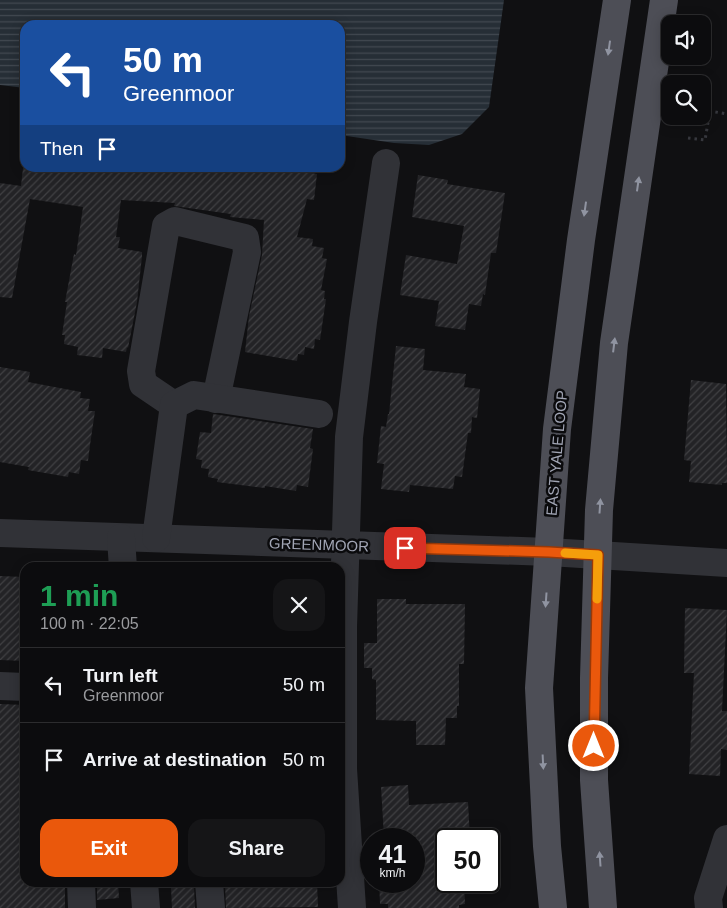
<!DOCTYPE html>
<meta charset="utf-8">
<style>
body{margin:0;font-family:Helvetica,sans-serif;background:#151517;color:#f1f3f6;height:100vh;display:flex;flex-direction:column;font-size:19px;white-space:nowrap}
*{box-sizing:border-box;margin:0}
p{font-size:16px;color:#9a9b9e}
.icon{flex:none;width:28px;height:28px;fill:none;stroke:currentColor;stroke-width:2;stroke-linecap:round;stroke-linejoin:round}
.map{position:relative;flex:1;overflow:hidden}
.panel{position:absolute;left:20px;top:562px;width:325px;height:325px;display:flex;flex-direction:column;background:#0c0c0e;border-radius:15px;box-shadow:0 2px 12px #0003,0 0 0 1px #2c2c2e}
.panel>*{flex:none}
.top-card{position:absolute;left:20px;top:20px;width:325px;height:152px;border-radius:15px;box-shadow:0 2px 12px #0003,0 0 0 1px #2c2c2e;background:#1a4fa0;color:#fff;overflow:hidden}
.buttons{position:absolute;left:661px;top:15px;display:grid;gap:10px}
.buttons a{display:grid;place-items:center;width:50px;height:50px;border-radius:10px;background:#0c0c0e;box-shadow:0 2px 12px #0003,0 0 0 1px #2c2c2e;font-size:25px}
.speed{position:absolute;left:360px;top:828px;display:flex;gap:10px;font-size:25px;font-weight:700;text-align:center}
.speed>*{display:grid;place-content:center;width:65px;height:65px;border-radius:50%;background:#0c0c0e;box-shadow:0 2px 12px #0003,0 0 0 1px #2c2c2e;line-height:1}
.speed small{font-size:12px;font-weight:400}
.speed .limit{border:2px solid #111;border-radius:8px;background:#fff;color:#111}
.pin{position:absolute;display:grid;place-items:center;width:42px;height:42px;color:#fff;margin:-21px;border-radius:10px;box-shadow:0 2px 8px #0006}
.me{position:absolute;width:55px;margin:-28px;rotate:0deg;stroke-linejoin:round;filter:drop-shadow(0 0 4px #0008)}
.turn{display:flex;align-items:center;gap:18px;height:105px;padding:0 20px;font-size:22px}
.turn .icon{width:65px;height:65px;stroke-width:2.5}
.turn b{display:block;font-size:35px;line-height:42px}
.then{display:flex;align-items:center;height:48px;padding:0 20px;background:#0003;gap:10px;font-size:19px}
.round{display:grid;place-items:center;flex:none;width:52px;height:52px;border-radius:15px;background:#151517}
.overview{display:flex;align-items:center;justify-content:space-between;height:85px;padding:0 20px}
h1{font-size:30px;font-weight:800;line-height:38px;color:#1e9e55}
.cta{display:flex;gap:10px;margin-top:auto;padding:10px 20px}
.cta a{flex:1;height:58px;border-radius:15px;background:#ea580c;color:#fff;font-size:20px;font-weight:800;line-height:58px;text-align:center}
.cta a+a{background:#151517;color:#f1f3f6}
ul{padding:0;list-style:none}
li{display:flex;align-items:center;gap:15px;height:75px;padding:0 20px;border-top:1px solid #2c2c2e}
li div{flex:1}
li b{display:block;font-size:19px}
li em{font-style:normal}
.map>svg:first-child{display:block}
</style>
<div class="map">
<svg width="727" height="908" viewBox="0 0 727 908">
<defs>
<pattern id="water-rules" width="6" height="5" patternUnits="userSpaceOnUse" patternTransform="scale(1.25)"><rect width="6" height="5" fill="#262e36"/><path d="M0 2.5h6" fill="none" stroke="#424951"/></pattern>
<pattern id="building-hatch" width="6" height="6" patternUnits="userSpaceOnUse" patternTransform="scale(1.25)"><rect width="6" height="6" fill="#232326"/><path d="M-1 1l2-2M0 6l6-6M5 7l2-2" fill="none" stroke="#404043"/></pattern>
</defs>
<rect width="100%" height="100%" fill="#101012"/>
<path fill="url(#water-rules)" d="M 0,0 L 504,0 L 489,107 L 462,134 L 429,145 L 394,143 L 340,135 L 340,25 L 25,25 L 25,88 L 0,85 Z"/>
<g fill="url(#building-hatch)">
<path d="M 23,168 L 311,168 L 311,173 L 317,174 L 314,200 L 307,199 L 297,237 L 313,239 L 312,246 L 324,248 L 322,258 L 327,259 L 321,290 L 325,291 L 324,299 L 326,299 L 320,340 L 315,339 L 314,349 L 305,347 L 304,355 L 298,354 L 297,361 L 245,352 L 249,316 L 262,255 L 264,220 L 230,217 L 231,214 L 174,206 L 175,203 L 121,200 L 116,237 L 120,237 L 118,248 L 142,252 L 142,256 L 137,302 L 128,348 L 127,347 L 126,352 L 103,348 L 102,358 L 77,355 L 78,347 L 64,344 L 65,335 L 62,335 L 67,302 L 65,302 L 74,254 L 76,255 L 83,207 L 30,199 L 12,298 L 0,297 L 0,183 L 21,186 Z"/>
<path d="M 418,175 L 448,180 L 447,184 L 505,193 L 496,253 L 491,253 L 485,295 L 483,294 L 481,306 L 469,304 L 465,330 L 435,326 L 439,301 L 400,295 L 406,255 L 457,264 L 464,226 L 412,217 Z"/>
<path d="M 396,346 L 425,349 L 423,370 L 466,374 L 464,387 L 480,389 L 477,418 L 472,417 L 471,433 L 468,433 L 462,477 L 455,476 L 453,489 L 410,485 L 409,492 L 381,489 L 384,464 L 377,463 L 381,426 L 386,427 L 388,414 L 389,414 Z"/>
<path d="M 0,367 L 30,372 L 28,382 L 81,392 L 80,398 L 90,399 L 88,411 L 95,411 L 90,445 L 88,461 L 81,460 L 79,474 L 69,472 L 68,477 L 28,470 L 29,467 L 0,462 Z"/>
<path d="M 691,380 L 726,384 L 727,483 L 722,483 L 722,485 L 689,482 L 691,461 L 684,460 Z"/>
<path d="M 213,414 L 313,429 L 310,448 L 313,449 L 308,487 L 297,485 L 296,491 L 265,486 L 265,488 L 217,482 L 218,479 L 208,477 L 209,469 L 201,468 L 202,460 L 196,459 L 200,432 L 211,433 Z"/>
<path d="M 0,576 L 25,577 L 25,661 L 0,660 Z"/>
<path d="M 377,599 L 406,599 L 406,604 L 465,604 L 464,664 L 459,664 L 459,706 L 457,706 L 457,718 L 446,718 L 445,745 L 416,745 L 416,721 L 376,720 L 376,680 L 372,679 L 372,668 L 364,668 L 364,643 L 377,643 Z"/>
<path d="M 685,608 L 727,610 L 722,711 L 727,711 L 727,750 L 721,749 L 720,776 L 689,774 L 694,673 L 684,673 Z"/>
<path d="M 0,704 L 25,705 L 25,841 L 20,841 L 23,882 L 65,882 L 65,908 L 0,908 Z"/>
<path d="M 408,785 L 409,805 L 468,802 L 470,839 L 446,839 L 446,881 L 464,881 L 465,904 L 459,905 L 459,908 L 388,908 L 388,904 L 380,904 L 379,881 L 414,881 L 414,839 L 408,839 L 408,836 L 384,837 L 381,787 Z"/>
<path d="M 97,882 L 118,882 L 119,898 L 97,900 Z"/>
<path d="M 238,882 L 317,882 L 318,907 L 226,908 L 225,884 Z"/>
<path d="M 194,886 L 195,908 L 172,908 L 171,888 Z"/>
</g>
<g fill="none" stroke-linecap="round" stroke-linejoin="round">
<path stroke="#37383e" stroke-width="3" stroke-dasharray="2.5 4" stroke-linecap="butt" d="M 688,138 L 705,140 L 710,111 L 727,114"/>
<g stroke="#313237" stroke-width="28">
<path d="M 174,405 L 143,384 L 141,371 L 166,226 L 175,221 L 245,238 L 247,252 L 216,399"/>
<path d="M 0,533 L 549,552 L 727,563"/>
<path d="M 121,538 L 123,568"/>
<path d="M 156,538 L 174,405 L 194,395 L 319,414"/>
<path d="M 0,686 L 25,687"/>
<path d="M 81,882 L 82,908"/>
<path d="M 144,882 L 146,908"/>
<path d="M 209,882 L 211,908"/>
<path d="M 352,908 L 343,769 L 343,627 L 349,437 L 363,322 L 386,163"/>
<path d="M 709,908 L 708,898 L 727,839"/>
</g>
<g stroke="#4d4e56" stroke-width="28">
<path d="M 553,908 L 547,846 L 539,688 L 557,429 L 581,240 L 617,0"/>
<path d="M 603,908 L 594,780 L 594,678 L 599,510 L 614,343 L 664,0"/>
</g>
</g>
<defs><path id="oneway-solid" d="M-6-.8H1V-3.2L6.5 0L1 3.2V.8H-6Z" transform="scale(1.25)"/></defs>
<g fill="#9094a1">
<use href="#oneway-solid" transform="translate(609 48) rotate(98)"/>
<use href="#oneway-solid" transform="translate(638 184) rotate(-82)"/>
<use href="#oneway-solid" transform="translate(585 209) rotate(98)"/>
<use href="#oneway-solid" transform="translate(614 345) rotate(-83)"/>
<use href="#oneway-solid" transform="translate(600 506) rotate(-86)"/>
<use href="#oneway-solid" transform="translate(546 600) rotate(94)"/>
<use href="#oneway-solid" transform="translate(543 762) rotate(87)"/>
<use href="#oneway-solid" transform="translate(600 859) rotate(-94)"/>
</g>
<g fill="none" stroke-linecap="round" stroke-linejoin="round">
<defs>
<path id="route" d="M 405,548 L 549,552 L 598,555 L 594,746"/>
</defs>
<use href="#route" stroke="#983908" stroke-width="12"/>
<use href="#route" stroke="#ea580c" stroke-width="9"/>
<path stroke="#f59e0b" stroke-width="9" d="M 565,553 L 598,555 L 597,599"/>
</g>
<g text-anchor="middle" stroke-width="5" stroke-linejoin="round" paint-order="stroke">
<g font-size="15" fill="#a1a5b4" stroke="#0b0b0d">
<text transform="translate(557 453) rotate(-85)" y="5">EAST YALE LOOP</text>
<text transform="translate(319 545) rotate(2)" y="5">GREENMOOR</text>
</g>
</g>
</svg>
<div class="buttons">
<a><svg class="icon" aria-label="sound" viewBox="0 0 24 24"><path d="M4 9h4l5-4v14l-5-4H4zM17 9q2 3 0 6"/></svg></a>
<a><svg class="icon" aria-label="search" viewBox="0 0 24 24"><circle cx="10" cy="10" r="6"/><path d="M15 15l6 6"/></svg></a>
</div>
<div class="speed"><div>41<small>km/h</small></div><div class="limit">50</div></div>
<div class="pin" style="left:405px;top:548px;background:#d93025"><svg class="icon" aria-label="arrive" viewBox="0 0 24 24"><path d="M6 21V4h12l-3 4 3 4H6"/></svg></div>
<svg class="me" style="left:594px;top:746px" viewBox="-20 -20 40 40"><circle r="17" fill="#ea580c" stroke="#fff" stroke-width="3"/><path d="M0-11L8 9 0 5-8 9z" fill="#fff"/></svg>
<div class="top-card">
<div class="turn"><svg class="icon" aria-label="left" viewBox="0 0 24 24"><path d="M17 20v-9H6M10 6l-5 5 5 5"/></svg><div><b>50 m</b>Greenmoor</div></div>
<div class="then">Then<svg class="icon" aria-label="arrive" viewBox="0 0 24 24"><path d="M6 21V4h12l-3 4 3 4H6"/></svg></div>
</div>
<section class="panel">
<div class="overview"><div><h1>1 min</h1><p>100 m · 22:05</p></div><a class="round"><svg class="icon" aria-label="close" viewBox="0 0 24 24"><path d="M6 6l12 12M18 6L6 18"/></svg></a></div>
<ul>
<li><svg class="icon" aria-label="left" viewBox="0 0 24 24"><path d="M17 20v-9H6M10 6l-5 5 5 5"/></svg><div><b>Turn left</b><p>Greenmoor</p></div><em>50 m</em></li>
<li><svg class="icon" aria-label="arrive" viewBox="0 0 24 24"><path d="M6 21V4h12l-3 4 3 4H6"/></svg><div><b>Arrive at destination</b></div><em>50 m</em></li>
</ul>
<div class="cta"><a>Exit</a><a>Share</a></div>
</section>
</div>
